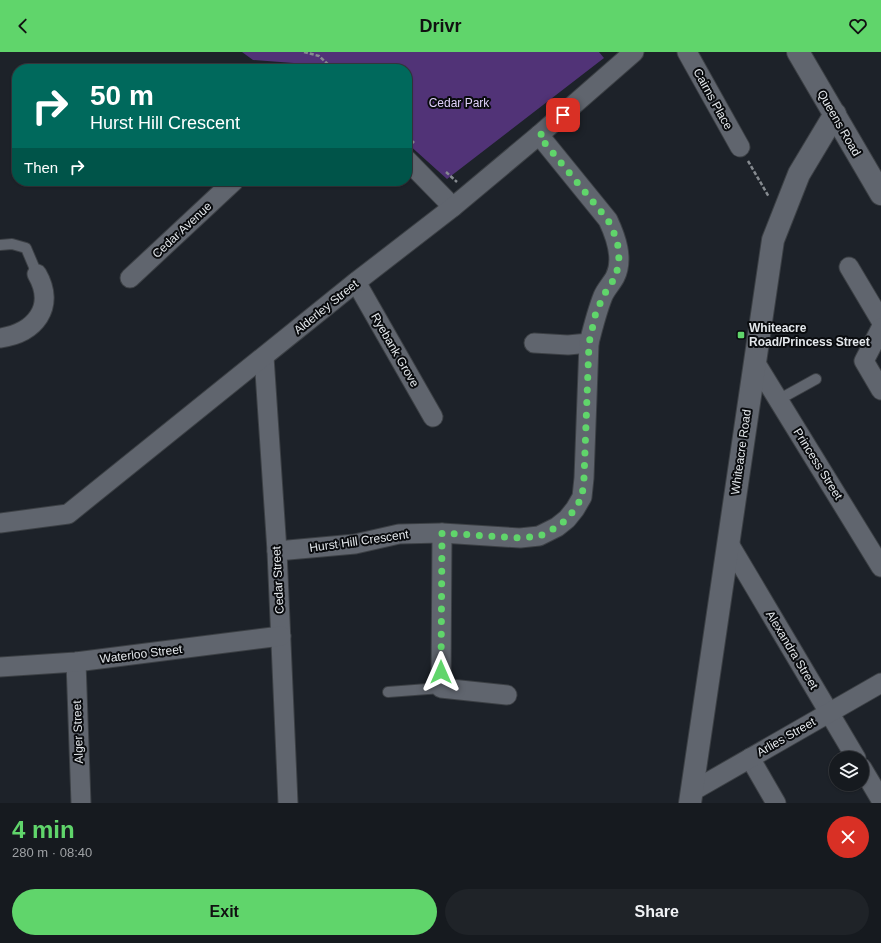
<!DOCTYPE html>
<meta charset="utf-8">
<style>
body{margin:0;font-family:Helvetica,sans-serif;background:#1f2328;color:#f1f3f6;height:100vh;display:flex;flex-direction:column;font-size:15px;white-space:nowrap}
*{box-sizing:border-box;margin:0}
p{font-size:13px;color:#9ea1a4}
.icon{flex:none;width:22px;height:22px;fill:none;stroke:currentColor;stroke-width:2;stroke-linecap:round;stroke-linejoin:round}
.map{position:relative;height:751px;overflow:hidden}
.drawer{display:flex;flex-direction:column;background:#161a1f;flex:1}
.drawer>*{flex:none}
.banner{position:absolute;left:12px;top:12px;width:400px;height:122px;border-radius:16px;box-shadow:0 1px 3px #0004,0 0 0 1px #35383d;background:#00695c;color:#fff;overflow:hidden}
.controls{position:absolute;left:829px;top:699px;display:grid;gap:8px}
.controls a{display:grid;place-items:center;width:40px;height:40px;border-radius:50%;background:#161a1f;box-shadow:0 1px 3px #0004,0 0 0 1px #35383d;font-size:20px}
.pin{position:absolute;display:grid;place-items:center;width:34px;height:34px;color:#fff;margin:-17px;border-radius:8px;box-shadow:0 2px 6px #0006}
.me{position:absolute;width:44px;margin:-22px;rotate:0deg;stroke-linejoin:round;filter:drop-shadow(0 0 3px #0008)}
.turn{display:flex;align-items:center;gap:14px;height:84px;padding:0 12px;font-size:18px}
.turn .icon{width:52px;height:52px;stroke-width:2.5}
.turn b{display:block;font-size:28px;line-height:34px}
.then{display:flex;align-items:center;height:38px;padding:0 12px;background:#0003;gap:8px;font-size:15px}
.round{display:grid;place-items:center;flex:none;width:42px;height:42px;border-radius:21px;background:#1f2328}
.summary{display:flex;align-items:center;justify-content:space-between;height:68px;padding:0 12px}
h1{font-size:24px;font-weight:700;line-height:30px;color:#60d56b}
.button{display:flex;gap:8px;margin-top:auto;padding:8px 12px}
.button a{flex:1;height:46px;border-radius:24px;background:#60d56b;color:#111;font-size:16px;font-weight:700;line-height:46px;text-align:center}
.button a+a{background:#1f2328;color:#f1f3f6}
header{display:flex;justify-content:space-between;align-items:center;height:52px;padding:0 12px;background:#60d56b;color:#111;font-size:18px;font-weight:700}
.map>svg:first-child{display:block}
</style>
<header><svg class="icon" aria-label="back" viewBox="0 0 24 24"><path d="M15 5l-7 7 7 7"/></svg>Drivr<svg class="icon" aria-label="heart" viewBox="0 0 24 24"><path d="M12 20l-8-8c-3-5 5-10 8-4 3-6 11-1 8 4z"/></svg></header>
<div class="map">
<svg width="881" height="751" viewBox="0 0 881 751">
<rect width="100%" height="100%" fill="#1d2229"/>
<path fill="#513377" d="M 242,0 L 599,0 L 604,6 L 447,127 L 407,91 L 407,17 L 324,17 L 320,13 L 253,8 Z"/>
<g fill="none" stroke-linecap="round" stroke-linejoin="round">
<defs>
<g id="lane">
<path d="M 0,193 L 12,192 L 26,196 L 37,222"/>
<path d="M 778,348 L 816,327"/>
<path d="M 388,640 L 441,636"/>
</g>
<g id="street">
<path d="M 687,0 L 740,95"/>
<path d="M 407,108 L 453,155"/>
<path d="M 849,215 L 881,269"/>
<path d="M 130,226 L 234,129"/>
<path d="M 356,230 L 433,365"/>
<path d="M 881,276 L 864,309 L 881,338"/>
<path d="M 0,286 C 35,281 56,255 37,222"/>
<path d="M 534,291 L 568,293 L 589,291 C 593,275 597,259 603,244 C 606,237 612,231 615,225 C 624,207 616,185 608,168 L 539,83"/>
<path d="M 264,305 L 277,499 L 288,751"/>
<path d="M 755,310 L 881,515"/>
<path d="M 0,471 L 68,462 L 356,230 L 453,155 L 539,83 L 634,0"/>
<path d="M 442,481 L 441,636 L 507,643"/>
<path d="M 728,490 L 856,706"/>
<path d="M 277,499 L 355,492 L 399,482 L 442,481 L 520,486 L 539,484 L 557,475 L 567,467 L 575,457 L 582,445 L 584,426 L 589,291"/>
<path d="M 76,610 L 81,751"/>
<path d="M 0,615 L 76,610 L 281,584"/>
<path d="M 750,706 L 776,751"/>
<path d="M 862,716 L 881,748"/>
<path d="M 691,740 L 881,631"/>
</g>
<g id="secondary">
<path d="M 798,0 L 881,142"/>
<path d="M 690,751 L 773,188 L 799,122 L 835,62"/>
</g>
</defs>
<use href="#lane" stroke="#3c4045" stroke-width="12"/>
<use href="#street" stroke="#3c4045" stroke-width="21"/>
<use href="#secondary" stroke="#3c4045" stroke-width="24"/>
<g stroke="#868b90" stroke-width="2.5" stroke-dasharray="4 2" stroke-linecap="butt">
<path d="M 304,0 L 319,4 L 333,17"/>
<path d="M 407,84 L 414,91"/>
<path d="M 748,109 L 769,145"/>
<path d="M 446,120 L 457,130"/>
</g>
<use href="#lane" stroke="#60656e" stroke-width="10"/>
<use href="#street" stroke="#60656e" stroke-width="19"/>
<use href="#secondary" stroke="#60656e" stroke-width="22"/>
</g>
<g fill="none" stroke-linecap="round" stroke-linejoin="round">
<path stroke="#60d56b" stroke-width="7" stroke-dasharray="0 12.6" d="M 441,620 L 442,481 L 520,486 L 540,484 L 557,475 L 567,467 L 575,457 L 582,445 L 584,426 L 589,291 L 596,260 L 605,241 L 616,224 L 619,208 L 618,194 L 614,181 L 608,168 L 539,84 L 563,63"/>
</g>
<rect fill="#60d56b" stroke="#090b0e" stroke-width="1.5" x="737" y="279" width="8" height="8" rx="2"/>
<g text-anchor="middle" stroke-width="4" stroke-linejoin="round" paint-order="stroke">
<g font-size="12" fill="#e3e7eb" stroke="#090b0e">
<text transform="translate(713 47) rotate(61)" y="4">Cairns Place</text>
<text transform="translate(839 71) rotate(60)" y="4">Queens Road</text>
<text transform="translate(182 178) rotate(-43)" y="4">Cedar Avenue</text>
<text transform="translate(326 255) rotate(-39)" y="4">Alderley Street</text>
<text transform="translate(395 298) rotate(60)" y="4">Ryebank Grove</text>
<text transform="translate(741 400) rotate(-82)" y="4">Whiteacre Road</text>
<text transform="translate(818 412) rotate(58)" y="4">Princess Street</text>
<text transform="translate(359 489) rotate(-8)" y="4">Hurst Hill Crescent</text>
<text transform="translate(278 528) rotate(-93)" y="4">Cedar Street</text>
<text transform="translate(792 598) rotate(59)" y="4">Alexandra Street</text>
<text transform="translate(141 602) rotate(-7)" y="4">Waterloo Street</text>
<text transform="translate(78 680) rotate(-92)" y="4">Alger Street</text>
<text transform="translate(786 685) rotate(-30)" y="4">Arlies Street</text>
</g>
<g font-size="12" fill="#dfd0f9" stroke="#090b0e">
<text x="459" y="55">Cedar Park</text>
</g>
<g font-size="12" font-weight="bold" fill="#e3e7eb" stroke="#090b0e" text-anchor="start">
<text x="749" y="280">Whiteacre<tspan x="749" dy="14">Road/Princess Street</tspan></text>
</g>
</g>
</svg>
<div class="controls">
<a><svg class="icon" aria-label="layers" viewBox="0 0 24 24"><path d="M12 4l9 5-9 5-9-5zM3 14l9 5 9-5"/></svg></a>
</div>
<div class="pin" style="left:563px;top:63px;background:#d93025"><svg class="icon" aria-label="arrive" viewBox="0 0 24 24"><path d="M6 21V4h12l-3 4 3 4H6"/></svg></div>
<svg class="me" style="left:441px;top:620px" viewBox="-20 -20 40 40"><path d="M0-17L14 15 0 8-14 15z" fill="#60d56b" stroke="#fff" stroke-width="4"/></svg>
<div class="banner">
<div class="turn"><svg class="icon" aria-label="right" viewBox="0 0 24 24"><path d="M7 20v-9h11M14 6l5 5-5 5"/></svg><div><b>50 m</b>Hurst Hill Crescent</div></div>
<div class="then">Then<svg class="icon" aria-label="right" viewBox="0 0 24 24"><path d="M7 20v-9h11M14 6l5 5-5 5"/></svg></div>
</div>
</div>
<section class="drawer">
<div class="summary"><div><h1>4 min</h1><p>280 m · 08:40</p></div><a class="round" style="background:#d93025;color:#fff"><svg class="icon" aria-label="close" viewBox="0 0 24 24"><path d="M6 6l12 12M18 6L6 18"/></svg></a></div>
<div class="button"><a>Exit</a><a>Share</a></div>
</section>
